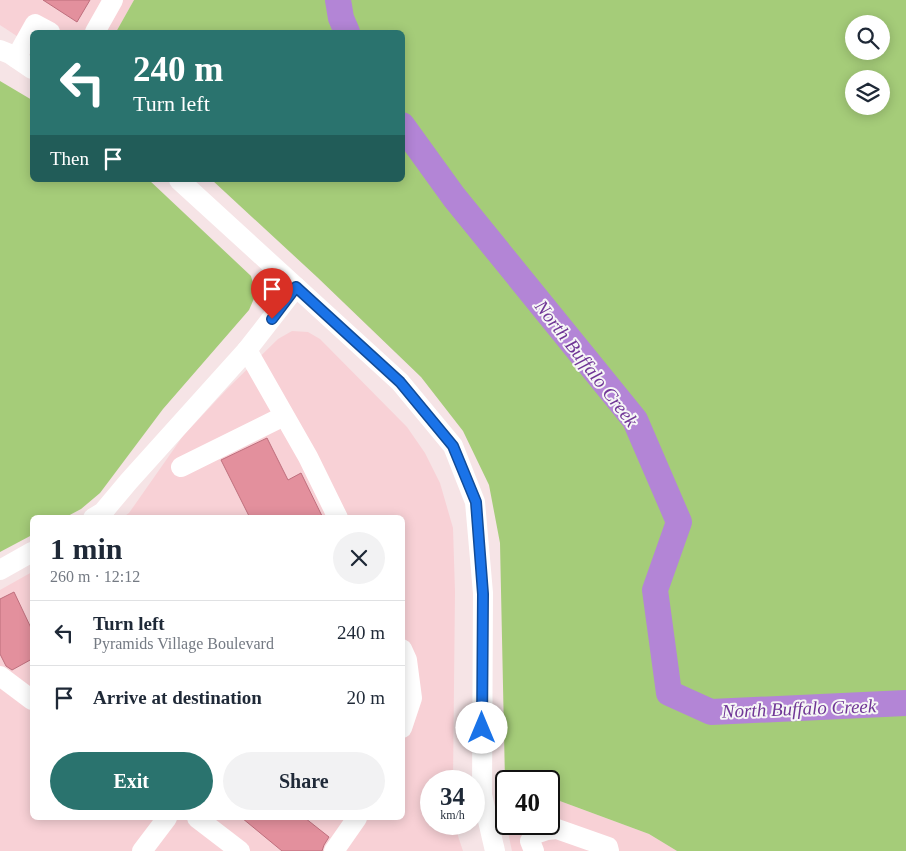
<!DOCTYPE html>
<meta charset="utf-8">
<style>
body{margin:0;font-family:"Times New Roman",serif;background:#f2f2f3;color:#1f2937;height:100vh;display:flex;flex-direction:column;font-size:19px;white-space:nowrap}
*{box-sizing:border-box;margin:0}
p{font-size:16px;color:#747a83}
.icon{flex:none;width:28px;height:28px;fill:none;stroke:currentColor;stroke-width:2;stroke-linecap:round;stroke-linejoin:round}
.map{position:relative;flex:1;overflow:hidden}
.panel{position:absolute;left:30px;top:515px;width:375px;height:305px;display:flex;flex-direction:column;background:#fff;border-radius:8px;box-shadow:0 2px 12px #0003}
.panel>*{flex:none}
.banner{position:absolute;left:30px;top:30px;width:375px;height:152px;border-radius:8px;box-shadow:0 2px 12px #0003;background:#2a736e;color:#fff;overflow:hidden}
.controls{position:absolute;left:845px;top:15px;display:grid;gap:10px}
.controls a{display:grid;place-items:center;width:45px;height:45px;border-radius:50%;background:#fff;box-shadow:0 2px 12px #0003;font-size:25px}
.speed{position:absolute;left:420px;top:770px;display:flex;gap:10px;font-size:25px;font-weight:700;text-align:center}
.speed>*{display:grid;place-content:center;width:65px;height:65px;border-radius:50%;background:#fff;box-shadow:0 2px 12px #0003;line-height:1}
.speed small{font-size:12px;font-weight:400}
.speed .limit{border:2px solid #111;border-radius:8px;background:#fff;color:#111}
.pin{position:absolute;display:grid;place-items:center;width:42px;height:42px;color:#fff;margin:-51px -21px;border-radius:50% 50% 50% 0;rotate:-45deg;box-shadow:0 0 5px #0007}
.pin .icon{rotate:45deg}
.me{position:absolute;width:55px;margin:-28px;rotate:0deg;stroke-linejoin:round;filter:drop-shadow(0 0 4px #0008)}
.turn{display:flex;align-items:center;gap:18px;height:105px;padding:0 20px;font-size:22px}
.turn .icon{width:65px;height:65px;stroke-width:2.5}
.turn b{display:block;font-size:35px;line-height:42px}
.then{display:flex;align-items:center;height:48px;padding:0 20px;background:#0003;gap:10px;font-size:19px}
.round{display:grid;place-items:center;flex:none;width:52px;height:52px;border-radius:26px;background:#f2f2f3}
.headline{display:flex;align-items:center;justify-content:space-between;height:85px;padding:0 20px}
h1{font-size:30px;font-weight:800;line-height:38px}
.cta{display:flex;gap:10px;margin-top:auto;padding:10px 20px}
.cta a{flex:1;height:58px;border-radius:30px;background:#2a736e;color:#fff;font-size:20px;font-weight:800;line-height:58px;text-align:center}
.cta a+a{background:#f2f2f3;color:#1f2937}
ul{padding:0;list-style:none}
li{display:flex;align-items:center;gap:15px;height:65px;padding:0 20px;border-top:1px solid #e0e1e3}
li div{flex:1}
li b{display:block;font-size:19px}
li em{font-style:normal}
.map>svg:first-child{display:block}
</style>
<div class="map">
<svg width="906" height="851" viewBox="0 0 906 851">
<rect width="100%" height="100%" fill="#f6e4e6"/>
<g fill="#f8d1d6">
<path d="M 0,0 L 134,0 L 116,32 L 32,32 L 32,46 L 0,25 Z"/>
<path d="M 292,331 L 308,332 L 320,339 L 407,427 L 425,453 L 440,483 L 453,528 L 455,592 L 453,781 L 431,781 L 431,824 L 457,824 L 458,836 L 463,851 L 0,851 L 0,590 L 32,572 L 32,818 L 402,818 L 402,518 L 123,517 L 129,513 L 183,436 L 227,389 L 278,339 Z"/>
<path d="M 505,781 L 506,782 L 506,824 L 549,824 L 549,797 L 649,834 L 677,851 L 512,851 L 505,818 Z"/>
</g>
<g fill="#a5cc79" fill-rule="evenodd">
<path d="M 134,0 L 906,0 L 906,851 L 677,851 L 649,834 L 549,797 L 549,781 L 505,781 L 500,543 L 489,485 L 463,431 L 421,377 L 317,277 L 212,180 L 402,180 L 402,32 L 116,32 ZM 854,24 L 881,24 L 881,51 L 854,51 ZM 854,79 L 881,79 L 881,106 L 854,106 Z"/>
<path d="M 0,81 L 32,100 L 32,180 L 149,180 L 251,276 L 256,294 L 249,310 L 163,409 L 100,493 L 81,509 L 66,517 L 32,518 L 32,535 L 0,552 Z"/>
</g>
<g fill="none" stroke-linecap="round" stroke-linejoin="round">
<g stroke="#b385d6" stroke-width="26">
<path d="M 338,0 L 341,18 L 347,32"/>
<path d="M 402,125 L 454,197 L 635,420 L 679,522 L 655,590 L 669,693 L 711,712 L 906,703"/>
</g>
</g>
<g fill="#e3909d" stroke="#be6f7d">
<path d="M 43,0 L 90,0 L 77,22 Z"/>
<path d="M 267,438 L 288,480 L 301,473 L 323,518 L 250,518 L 221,460 Z"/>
<path d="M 14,592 L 32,630 L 32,659 L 12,670 L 6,666 L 0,654 L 0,599 Z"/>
<path d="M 242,818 L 305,818 L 329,837 L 324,845 L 322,851 L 282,851 Z"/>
</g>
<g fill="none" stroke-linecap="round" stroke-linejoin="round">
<g stroke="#fff" stroke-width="20">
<path d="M 95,32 L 113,0"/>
<path d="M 0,50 L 10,54 L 32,69"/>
<path d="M 16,58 L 35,24 L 50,32"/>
<path d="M 179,180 L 400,382 L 453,446 L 475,502 L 483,593 L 482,795 L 495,851"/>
<path d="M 247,350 L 308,457 L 338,518"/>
<path d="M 181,467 L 284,416"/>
<path d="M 93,518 L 103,512 L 129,481 L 247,350 L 296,287"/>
<path d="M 0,570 L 32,552"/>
<path d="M 402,649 L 407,660 L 412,698 L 402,728"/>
<path d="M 0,676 L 32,700"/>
<path d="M 197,818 L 240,851"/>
<path d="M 142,851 L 167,818"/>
<path d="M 334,851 L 357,818"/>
<path d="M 534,851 L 530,841 L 535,834 L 547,830 L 557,829 L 608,847 L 609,851"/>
</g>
</g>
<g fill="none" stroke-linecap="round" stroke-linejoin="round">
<defs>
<path id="route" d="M 272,319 L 296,287 L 400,382 L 453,446 L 476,502 L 483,594 L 482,728"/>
</defs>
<use href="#route" stroke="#114b97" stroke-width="12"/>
<use href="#route" stroke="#1a73e8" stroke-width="9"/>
</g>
<g text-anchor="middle" stroke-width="4" stroke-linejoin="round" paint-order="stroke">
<g font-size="19" font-style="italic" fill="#703696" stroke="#f6f6f6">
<text transform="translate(587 363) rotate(52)" y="7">North Buffalo Creek</text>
<text transform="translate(799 708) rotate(-2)" y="7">North Buffalo Creek</text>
</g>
</g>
</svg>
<div class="controls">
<a><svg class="icon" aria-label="search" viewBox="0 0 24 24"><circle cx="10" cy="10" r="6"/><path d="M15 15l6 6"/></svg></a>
<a><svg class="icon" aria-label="layers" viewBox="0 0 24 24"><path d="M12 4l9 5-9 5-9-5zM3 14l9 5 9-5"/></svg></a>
</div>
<div class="speed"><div>34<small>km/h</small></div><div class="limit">40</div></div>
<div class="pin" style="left:272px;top:319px;background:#d93025"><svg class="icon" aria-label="arrive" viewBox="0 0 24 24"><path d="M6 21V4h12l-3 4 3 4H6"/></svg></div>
<svg class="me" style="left:482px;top:728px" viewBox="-20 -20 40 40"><circle r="19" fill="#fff"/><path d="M0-13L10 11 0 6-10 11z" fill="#1a73e8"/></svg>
<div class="banner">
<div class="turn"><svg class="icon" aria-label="left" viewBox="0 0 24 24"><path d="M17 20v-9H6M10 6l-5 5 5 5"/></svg><div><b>240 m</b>Turn left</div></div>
<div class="then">Then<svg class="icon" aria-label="arrive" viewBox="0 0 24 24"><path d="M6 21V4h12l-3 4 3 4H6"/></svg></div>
</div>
<section class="panel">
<div class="headline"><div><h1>1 min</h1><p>260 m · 12:12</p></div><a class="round"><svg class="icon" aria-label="close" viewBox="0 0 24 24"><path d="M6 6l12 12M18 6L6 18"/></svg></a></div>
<ul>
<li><svg class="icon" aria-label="left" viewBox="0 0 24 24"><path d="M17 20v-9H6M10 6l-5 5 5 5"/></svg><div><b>Turn left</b><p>Pyramids Village Boulevard</p></div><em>240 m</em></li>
<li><svg class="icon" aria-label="arrive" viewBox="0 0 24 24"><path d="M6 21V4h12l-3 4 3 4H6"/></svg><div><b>Arrive at destination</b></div><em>20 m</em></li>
</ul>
<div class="cta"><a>Exit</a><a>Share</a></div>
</section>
</div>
